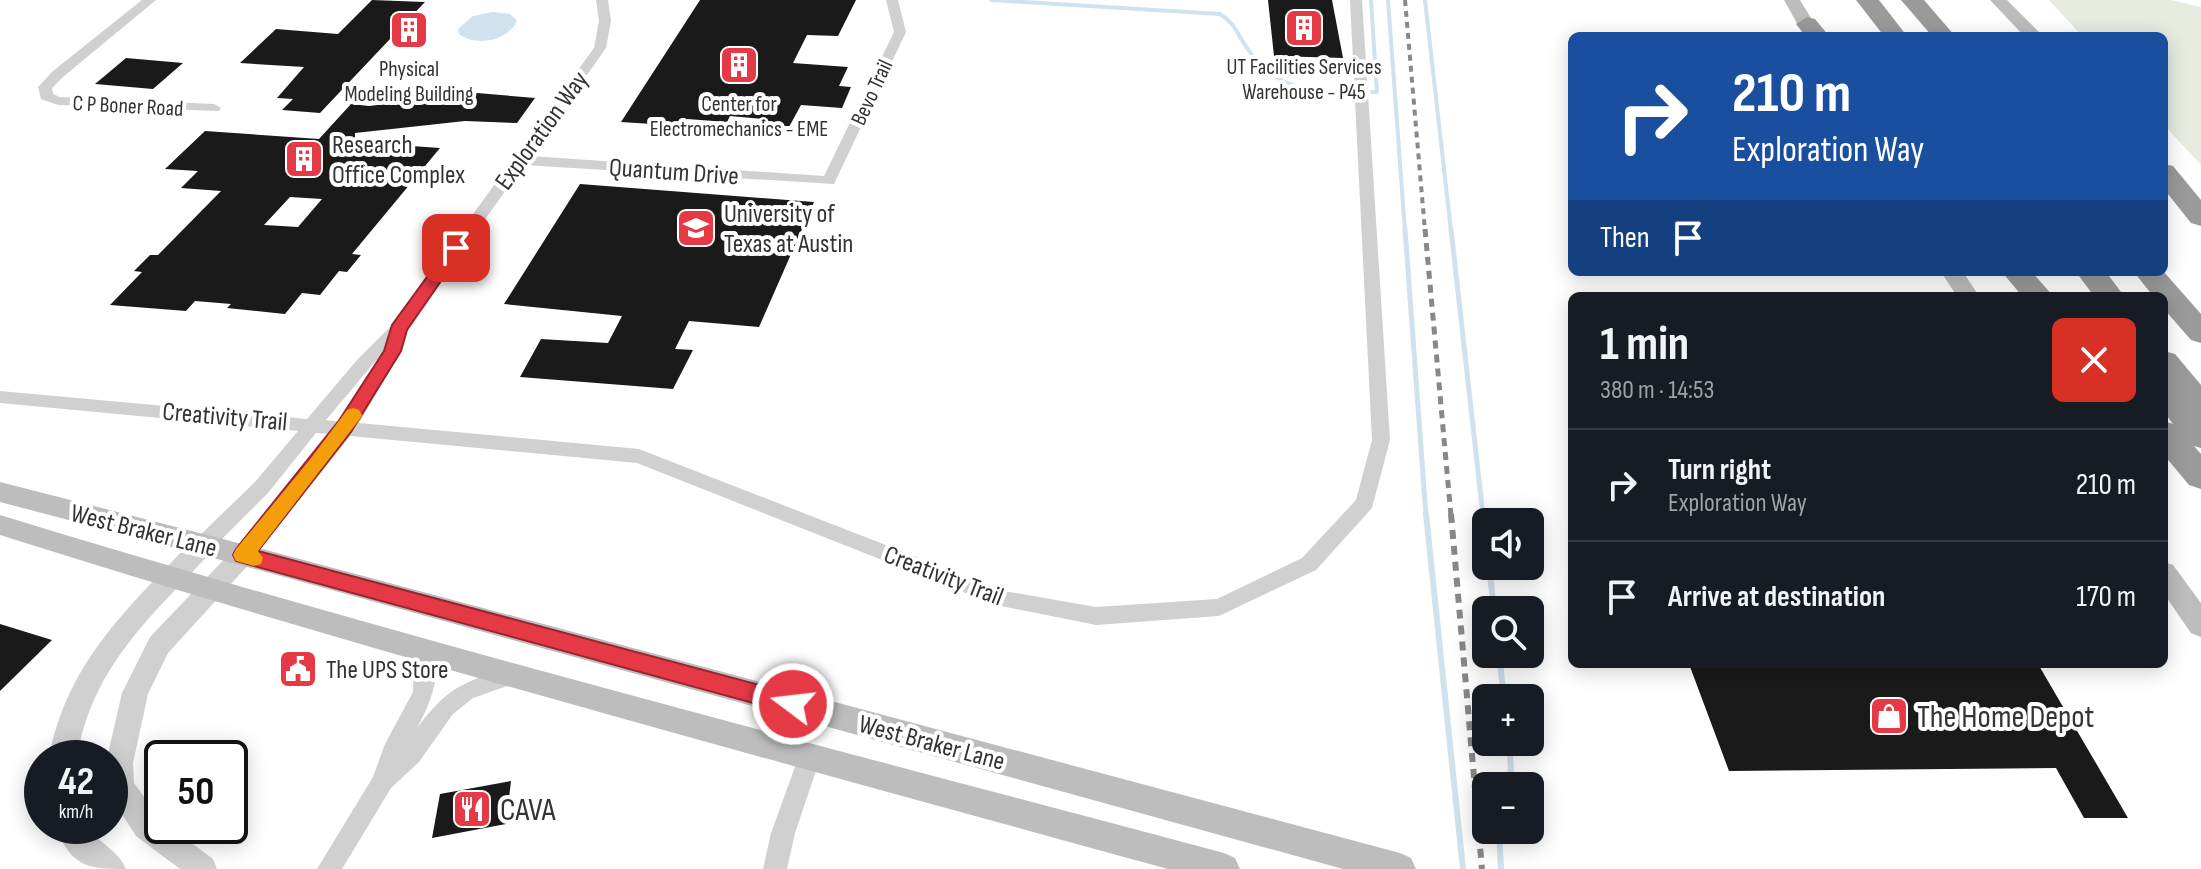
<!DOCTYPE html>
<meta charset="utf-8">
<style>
body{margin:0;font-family:"Sofia Sans Condensed",sans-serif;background:#20242c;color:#f1f3f6;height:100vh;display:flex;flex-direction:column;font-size:30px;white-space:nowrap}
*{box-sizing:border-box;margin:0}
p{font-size:26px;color:#9ea1a6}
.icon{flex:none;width:44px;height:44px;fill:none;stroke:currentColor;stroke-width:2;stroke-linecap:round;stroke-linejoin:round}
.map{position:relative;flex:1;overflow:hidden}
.panel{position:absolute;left:1568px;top:292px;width:600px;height:376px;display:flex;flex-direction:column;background:#171b24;border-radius:12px;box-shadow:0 4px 20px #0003}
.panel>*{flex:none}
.hud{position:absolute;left:1568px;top:32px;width:600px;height:244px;border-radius:12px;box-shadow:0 4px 20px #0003;background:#1a4fa0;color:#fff;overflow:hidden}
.controls{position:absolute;left:1472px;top:508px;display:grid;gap:16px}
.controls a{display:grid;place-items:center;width:72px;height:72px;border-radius:12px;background:#171b24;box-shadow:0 4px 20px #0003;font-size:40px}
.speed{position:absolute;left:24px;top:740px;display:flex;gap:16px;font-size:40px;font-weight:700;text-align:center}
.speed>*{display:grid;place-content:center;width:104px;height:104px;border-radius:50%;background:#171b24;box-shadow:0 4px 20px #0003;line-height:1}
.speed small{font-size:20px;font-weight:400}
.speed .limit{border:4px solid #111;border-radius:12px;background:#fff;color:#111}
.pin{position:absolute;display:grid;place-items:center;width:68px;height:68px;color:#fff;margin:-34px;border-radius:16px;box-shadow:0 4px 12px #0006}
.me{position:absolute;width:88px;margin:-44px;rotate:285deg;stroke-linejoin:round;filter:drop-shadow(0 0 6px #0008)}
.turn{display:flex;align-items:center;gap:28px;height:168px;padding:0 32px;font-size:36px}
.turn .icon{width:104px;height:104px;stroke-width:2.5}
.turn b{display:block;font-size:56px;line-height:68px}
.then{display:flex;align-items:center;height:76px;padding:0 32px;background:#0003;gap:16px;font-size:30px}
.round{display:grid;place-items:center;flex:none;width:84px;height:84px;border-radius:12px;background:#20242c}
.headline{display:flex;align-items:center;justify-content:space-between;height:136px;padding:0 32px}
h1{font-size:48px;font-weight:700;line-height:60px}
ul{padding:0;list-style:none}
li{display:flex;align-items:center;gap:24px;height:112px;padding:0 32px;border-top:2px solid #363941}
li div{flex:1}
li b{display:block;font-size:30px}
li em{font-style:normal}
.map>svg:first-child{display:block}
</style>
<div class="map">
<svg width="2201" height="869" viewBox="0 0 2201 869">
<rect width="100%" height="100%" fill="#fff"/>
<path fill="#e6ecdf" d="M 2049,0 L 2171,0 L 2201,7 L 2201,165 L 2164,125 L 2164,36 L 2082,36 Z"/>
<path fill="#cfe2ee" d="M 493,12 L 510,14 L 517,21 C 508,41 475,47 459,34 L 458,29 L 473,16 Z"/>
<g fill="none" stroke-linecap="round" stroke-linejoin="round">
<g stroke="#cfe2ee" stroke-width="4">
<path d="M 991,0 L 1220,14 C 1234,22 1238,35 1247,48 C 1272,87 1306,92 1350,92"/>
<path d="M 1371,0 L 1377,92 L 1372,92"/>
<path d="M 1388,0 L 1405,231"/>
<path d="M 1425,0 L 1451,231"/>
</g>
<g stroke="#cfe2ee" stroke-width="5">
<path d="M 1405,229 L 1426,516"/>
<path d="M 1451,229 L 1483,516"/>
</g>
<g stroke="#cfe2ee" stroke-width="6">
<path d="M 1426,514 L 1463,869"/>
<path d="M 1483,514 L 1486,542"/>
<path d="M 1489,566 L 1494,610"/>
<path d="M 1499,654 L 1504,698"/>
<path d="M 1508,786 L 1511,768 L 1509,742"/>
<path d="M 1499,830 L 1501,869"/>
</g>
</g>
<g fill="#1a1a1a" fill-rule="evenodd">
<path d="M 372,0 L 425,2 L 320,113 L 282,110 L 293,99 L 277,98 L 304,67 L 240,63 L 276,29 L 338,34 Z"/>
<path d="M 700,0 L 856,0 L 838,36 L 807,35 L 793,63 L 848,67 L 839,86 L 851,87 L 842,108 L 801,105 L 789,127 L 760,124 L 763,119 L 730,116 L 727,122 L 687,119 L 683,126 L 621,122 Z"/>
<path d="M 1268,0 L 1332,0 L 1343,58 L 1274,56 Z"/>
<path d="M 126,58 L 183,63 L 153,89 L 95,84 Z"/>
<path d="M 477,93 L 535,98 L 517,123 L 465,121 L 355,133 L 355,142 L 440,148 L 352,254 L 361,255 L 347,272 L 339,271 L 320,295 L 302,293 L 285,314 L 227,308 L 231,304 L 195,301 L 186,311 L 110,305 L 142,272 L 134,271 L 150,255 L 158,255 L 221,191 L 181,188 L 198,171 L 165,169 L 205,131 L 319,139 L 351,104 L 369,106 ZM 290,197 L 322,199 L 298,227 L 264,225 Z"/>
<path d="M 580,184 L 814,202 L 759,327 L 689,321 L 675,349 L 693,350 L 673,389 L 520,377 L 541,339 L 608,343 L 622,316 L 504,304 Z"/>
<path d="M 0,624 L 52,640 L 0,691 Z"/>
<path d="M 1689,664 L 2038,664 L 2128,818 L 2084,818 L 2056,768 L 1729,771 Z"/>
<path d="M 511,781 L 506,824 L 432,838 L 440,794 Z"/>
</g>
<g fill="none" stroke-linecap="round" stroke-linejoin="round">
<g fill="#d0d0d0" fill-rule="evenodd">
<path d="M 142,0 L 156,0 L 63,77 L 52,88 L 53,94 L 60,97 L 214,104 L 221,108 L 219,111 L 58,105 L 41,99 L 38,87 L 53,71 Z"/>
<path d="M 596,0 L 608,0 L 611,21 L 606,48 L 530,156 L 824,176 L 894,32 L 886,0 L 898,0 L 906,32 L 834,184 L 524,165 L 406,330 L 396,359 L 359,423 L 639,449 L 1004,591 L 1096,607 L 1217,599 L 1302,558 L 1356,500 L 1372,440 L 1350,0 L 1362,0 L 1390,440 L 1372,508 L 1316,570 L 1219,616 L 1096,625 L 996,605 L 637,463 L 350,436 L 250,561 L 243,563 L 236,561 L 233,555 L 236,549 L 331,434 L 316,433 L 268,493 L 210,551 L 203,553 L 196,551 L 193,545 L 196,539 L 255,482 L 298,431 L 0,403 L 0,391 L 307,419 L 357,360 L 392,325 L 594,48 L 599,21 ZM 379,357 L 341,422 L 326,420 Z"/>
<path d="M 424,642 L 431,645 C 444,672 430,704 417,728 C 449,685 465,682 514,665 L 521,667 L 525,674 L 521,681 L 473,698 L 453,714 L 419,762 L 391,788 L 342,869 L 317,869 L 373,777 L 385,744 L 413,692 L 414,651 L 417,645 Z"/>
<path d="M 810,746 L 818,749 L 821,756 L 795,833 L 787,869 L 763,869 L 771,833 L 799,756 L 802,749 Z"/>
</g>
<g fill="#d0d0d0" fill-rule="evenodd">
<path d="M 203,535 L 211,538 L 215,545 L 211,552 C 151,617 92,666 77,758 L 49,758 C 67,661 130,606 195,538 Z"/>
<path d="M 243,545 L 251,548 L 255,555 L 251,562 L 168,653 L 148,694 L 133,763 L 134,783 L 162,821 L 162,826 L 169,826 L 213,859 L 217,869 L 180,869 L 136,836 L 110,796 L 110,758 L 107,758 L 122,693 L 150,637 L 235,548 Z"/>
<path d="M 55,826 L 86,826 C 98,842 119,851 126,869 C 86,869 72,867 55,826 Z"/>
</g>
<g fill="#bdbdbd" fill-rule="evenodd">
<path d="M 1784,0 L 1800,0 L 1822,36 L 1804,36 Z"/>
<path d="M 1990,0 L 2007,0 L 2043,36 L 2024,36 Z"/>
<path d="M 1941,272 L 1963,272 L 1979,296 L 1957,296 Z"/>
<path d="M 0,482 L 270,551 L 1400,853 L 1411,858 L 1416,869 L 1343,869 L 270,573 L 0,502 Z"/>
<path d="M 0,515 C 405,639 815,744 1224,853 L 1235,858 L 1240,869 L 1168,869 C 777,761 386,657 0,535 Z"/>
<path d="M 2164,562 L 2173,565 L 2201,603 L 2201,637 L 2191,633 L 2164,594 Z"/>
</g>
<g fill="#9a9a9a" fill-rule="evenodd">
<path d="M 1856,0 L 1879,0 L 1907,36 L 1884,36 Z"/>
<path d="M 1901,0 L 1924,0 L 1955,36 L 1932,36 Z"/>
<path d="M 1807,17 L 1815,19 L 1829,36 L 1806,36 L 1796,24 Z"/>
<path d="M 2164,164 L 2173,166 L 2201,200 L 2201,226 L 2191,223 L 2164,189 Z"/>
<path d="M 2002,272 L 2032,272 L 2053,296 L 2022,296 Z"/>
<path d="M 2076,272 L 2106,272 L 2124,296 L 2094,296 Z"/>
<path d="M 2134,272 L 2164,272 L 2201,314 L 2201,343 L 2191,340 L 2164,309 L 2164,296 L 2153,296 Z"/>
<path d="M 2164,351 L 2175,354 L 2201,385 L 2201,448 L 2194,446 L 2201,454 L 2201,489 L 2189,485 L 2164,455 L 2164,421 L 2173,424 L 2164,412 Z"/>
</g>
<path stroke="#888" stroke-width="4" stroke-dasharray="6 5" stroke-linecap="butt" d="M 1405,0 L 1425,231"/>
<path stroke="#888" stroke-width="5" stroke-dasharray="8 6" stroke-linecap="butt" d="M 1425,229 L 1451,516"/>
<path stroke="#888" stroke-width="6" stroke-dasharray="9 7" stroke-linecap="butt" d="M 1451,514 L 1482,869"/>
</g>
<path fill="#e63946" stroke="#96252e" stroke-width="2" d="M 456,243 L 464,248 L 407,330 L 401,351 L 351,432 L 258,551 L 793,694 L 801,697 L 804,704 L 801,711 L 793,714 L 236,561 L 233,555 L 236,549 L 338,422 L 384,351 L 392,325 L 451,244 Z"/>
<path fill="#f59e0b" d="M 353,408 L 359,410 L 362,415 L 359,420 L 258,551 L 263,558 L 261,564 L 254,566 L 236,561 L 233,555 L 236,549 L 309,461 L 347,410 Z"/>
<defs>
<symbol id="building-square" viewBox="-11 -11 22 22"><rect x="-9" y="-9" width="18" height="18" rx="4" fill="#e63946" stroke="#fff"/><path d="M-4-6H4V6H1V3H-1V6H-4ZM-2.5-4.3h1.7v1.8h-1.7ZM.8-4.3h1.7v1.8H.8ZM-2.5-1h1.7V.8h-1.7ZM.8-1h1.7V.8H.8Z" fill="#fff"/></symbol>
<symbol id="university-square" viewBox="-11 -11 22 22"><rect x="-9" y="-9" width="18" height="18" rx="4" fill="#e63946" stroke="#fff"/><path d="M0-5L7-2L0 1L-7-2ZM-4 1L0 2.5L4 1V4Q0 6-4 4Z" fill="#fff"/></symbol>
<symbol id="civic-square" viewBox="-11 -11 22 22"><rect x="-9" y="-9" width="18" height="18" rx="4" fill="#e63946" stroke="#fff"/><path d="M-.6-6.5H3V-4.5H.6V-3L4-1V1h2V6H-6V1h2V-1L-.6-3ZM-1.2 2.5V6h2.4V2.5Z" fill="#fff"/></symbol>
<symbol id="shop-square" viewBox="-11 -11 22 22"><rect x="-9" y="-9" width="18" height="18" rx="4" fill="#e63946" stroke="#fff"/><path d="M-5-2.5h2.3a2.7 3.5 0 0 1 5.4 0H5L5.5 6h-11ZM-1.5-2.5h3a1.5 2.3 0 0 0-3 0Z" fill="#fff"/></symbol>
<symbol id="restaurant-square" viewBox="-11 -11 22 22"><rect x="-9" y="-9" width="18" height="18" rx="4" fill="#e63946" stroke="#fff"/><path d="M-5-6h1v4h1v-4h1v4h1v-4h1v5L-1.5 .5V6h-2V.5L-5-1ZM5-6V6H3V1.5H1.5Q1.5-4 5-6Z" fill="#fff"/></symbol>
</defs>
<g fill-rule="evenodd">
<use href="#building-square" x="1282" y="6" width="44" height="44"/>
<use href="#building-square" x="387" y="8" width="44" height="44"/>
<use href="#building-square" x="717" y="43" width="44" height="44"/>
<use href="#building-square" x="282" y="137" width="44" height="44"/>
<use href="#university-square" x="674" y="206" width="44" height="44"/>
<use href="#civic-square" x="276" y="647" width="44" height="44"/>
<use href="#shop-square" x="1867" y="694" width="44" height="44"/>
<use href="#restaurant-square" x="450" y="787" width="44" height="44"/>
</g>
<g text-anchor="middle" stroke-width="8" stroke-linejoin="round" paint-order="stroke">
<g font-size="22" fill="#333" stroke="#fff">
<text x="1304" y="74">UT Facilities Services<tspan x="1304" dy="25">Warehouse - P45</tspan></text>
<text x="409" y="76">Physical<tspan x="409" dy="25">Modeling Building</tspan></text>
<text x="739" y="111">Center for<tspan x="739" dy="25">Electromechanics - EME</tspan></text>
</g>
<g font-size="22" fill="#333" stroke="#fff">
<text transform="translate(871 92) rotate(-65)" y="8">Bevo Trail</text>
<text transform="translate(128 105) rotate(3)" y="8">C P Boner Road</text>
</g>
<g font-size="26" fill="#333" stroke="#fff">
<text transform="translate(541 130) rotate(-54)" y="9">Exploration Way</text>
<text transform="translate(674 171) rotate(4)" y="9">Quantum Drive</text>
<text transform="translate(225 416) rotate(5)" y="9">Creativity Trail</text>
<text transform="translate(144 530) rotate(14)" y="9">West Braker Lane</text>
<text transform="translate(944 575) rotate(21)" y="9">Creativity Trail</text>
<text transform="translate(932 742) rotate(15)" y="9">West Braker Lane</text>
</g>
<g font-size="26" fill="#333" stroke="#fff" text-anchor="start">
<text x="332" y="153">Research<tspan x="332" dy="30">Office Complex</tspan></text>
<text x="724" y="222">University of<tspan x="724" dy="30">Texas at Austin</tspan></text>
<text x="326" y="678">The UPS Store</text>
</g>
<g font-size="32" fill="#333" stroke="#fff" text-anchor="start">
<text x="1917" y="727">The Home Depot</text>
<text x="500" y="820">CAVA</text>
</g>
</g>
</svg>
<div class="controls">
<a><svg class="icon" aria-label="sound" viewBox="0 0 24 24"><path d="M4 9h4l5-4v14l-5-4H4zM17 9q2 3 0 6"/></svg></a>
<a><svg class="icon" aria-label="search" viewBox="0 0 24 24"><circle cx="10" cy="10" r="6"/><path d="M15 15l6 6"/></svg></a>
<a>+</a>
<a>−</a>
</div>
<div class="speed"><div>42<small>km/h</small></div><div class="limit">50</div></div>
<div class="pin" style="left:456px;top:248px;background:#d93025"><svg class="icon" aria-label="arrive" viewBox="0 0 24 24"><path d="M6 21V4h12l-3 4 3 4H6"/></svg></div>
<svg class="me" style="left:793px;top:704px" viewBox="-20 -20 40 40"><circle r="17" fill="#e63946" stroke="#fff" stroke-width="3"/><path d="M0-11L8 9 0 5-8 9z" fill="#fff"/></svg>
<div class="hud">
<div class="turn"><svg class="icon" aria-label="right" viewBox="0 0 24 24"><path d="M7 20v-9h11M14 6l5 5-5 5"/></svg><div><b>210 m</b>Exploration Way</div></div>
<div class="then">Then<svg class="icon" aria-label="arrive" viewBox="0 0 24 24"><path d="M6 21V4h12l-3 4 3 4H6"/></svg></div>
</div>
<section class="panel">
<div class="headline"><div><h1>1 min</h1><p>380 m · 14:53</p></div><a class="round" style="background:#d93025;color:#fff"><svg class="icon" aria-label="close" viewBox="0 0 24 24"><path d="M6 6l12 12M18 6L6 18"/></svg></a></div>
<ul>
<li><svg class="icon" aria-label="right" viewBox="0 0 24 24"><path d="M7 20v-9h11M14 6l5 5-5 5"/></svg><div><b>Turn right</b><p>Exploration Way</p></div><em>210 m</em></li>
<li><svg class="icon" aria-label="arrive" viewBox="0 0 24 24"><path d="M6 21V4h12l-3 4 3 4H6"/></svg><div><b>Arrive at destination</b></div><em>170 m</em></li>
</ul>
</section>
</div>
